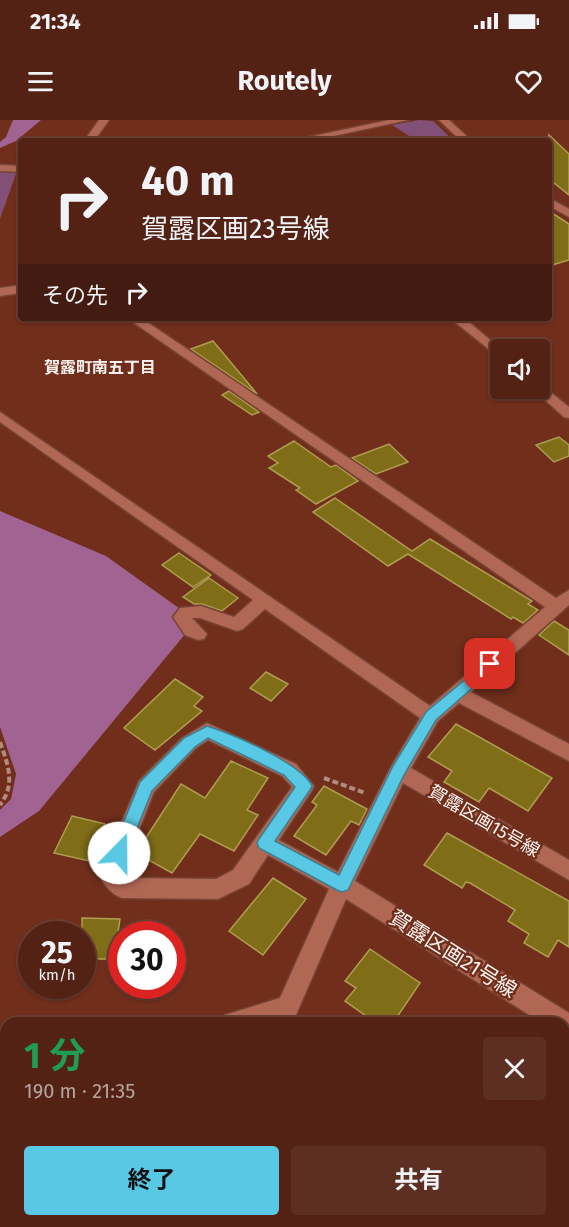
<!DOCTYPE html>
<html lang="ja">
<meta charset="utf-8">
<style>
body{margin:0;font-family:"Fira Sans","Noto Sans JP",sans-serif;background:#5d2f22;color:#f1f3f6;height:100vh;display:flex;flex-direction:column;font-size:22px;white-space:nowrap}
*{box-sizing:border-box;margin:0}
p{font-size:20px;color:#b5a4a0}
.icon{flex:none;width:33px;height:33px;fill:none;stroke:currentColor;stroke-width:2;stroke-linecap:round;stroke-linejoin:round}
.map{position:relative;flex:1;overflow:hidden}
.details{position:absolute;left:0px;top:897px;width:570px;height:210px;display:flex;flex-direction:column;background:#542214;border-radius:18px 18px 0 0;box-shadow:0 2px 4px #0004,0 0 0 2px #6a3f34}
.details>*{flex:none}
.hud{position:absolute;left:18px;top:18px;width:534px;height:183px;border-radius:6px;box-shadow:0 2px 4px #0004,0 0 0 2px #6a3f34;background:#542214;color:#f1f3f6;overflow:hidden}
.tools{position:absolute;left:490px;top:219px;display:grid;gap:12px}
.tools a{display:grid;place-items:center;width:60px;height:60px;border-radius:6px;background:#542214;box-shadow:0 2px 4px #0004,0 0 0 2px #6a3f34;font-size:30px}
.speed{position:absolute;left:18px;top:801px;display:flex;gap:12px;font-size:30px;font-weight:700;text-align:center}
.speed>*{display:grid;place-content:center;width:78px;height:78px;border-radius:50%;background:#542214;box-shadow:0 2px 4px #0004,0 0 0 2px #6a3f34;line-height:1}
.speed small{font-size:15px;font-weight:400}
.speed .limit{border:9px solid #d22;background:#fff;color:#111}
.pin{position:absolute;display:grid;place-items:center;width:51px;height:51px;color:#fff;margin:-26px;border-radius:12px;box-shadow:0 3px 9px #0006}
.me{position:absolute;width:66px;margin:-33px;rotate:22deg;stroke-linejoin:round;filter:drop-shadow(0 0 4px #0008)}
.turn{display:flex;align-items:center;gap:21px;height:126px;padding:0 24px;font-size:27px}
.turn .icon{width:78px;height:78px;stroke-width:2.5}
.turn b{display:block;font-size:42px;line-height:51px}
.then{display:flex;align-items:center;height:57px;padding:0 24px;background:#0003;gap:12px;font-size:22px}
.round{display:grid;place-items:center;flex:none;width:63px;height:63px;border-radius:6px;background:#5d2f22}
.headline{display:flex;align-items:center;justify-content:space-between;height:102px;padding:0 24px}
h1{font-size:36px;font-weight:700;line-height:45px;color:#1e9e55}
.action{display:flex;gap:12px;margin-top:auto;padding:12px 24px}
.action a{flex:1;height:69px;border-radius:6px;background:#58c8e4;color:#111;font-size:24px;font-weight:700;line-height:69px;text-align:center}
.action a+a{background:#5d2f22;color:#f1f3f6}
.status{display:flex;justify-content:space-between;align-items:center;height:42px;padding:0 30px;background:#542214;direction:ltr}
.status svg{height:16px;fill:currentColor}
header{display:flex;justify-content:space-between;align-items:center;height:78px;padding:0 24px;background:#542214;font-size:27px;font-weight:700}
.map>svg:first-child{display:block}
</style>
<div class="status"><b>21:34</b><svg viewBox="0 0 49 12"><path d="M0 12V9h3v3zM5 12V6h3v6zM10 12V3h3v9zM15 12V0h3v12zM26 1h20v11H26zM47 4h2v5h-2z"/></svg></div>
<header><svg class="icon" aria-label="menu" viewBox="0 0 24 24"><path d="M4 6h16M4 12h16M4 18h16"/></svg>Routely<svg class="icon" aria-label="heart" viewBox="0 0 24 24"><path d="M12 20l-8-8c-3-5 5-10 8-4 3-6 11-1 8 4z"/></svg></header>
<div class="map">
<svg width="569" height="1107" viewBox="0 0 569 1107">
<rect width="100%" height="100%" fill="#702e1b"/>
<g fill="#824f76">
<path d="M 419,0 L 433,1 L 454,21 L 406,21 L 414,19 L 392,5 Z"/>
<path d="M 0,50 L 17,51 L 0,99 Z"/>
</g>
<g fill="#a16392">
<path d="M 13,0 L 41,0 L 16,21 L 0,28 L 0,22 L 6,17 Z"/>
<path d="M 0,391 L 106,436 L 183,491 L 186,513 L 39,691 L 0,717 L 0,690 L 11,679 L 16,654 L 0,607 Z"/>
<path d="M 141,1101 L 543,1101 L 551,1107 L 141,1107 Z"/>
</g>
<g fill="#806d17" stroke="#af9d52" stroke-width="1.5">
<path d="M 549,15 L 569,34 L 569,75 L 549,59 Z"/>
<path d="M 549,91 L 569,104 L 569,140 L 549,146 Z"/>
<path d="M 213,221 L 248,263 L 257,274 L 191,229 Z"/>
<path d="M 229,271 L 259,292 L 252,295 L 222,275 Z"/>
<path d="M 559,317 L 569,325 L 569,336 L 554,342 L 536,325 Z"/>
<path d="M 294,321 L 331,347 L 336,345 L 358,361 L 316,384 L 296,370 L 300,368 L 269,348 L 278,343 L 268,336 Z"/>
<path d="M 389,324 L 408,342 L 376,354 L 352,338 Z"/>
<path d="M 335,378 L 412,431 L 430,419 L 532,481 L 528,484 L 538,490 L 523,503 L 513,497 L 511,499 L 408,434 L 388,446 L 313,392 Z"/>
<path d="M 179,433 L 211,455 L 193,467 L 162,445 Z"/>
<path d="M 209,458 L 238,478 L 222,491 L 202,484 L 194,484 L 183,477 Z"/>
<path d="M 554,501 L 569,510 L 569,535 L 539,515 Z"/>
<path d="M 266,552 L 288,564 L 271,581 L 250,568 Z"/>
<path d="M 175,559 L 203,577 L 194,586 L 202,591 L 155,630 L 124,608 Z"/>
<path d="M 456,604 L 552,658 L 528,691 L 489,668 L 479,682 L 444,662 L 452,651 L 428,637 Z"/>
<path d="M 231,641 L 268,658 L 247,690 L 258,695 L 234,731 L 200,714 L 172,753 L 136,733 L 181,664 L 205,678 Z"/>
<path d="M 324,666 L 367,689 L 359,705 L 351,701 L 326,735 L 294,716 L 317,685 L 312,682 Z"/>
<path d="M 72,696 L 105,704 L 89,741 L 54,733 Z"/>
<path d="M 447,713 L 569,781 L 569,827 L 558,820 L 548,837 L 524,823 L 529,814 L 508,801 L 515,790 L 470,763 L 466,762 L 462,768 L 424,745 Z"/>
<path d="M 273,758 L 306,779 L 263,835 L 229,811 Z"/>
<path d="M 82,798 L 120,799 L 114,839 L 82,839 Z"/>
<path d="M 370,829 L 420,863 L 393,903 L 376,903 L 345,881 L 356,868 L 345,861 Z"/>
</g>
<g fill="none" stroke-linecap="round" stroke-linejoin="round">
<defs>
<g id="minor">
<path d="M 99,0 L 109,0 L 94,21 L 84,21 Z"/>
<path d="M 389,0 L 408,0 L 310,21 L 290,21 Z"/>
<path d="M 439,0 L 449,0 L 472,21 L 461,21 Z"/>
<path d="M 0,45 L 21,46 L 21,52 L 0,51 Z"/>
<path d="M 549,78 L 569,89 L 569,97 L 549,86 Z"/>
<path d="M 21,165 L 21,173 L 0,176 L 0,168 Z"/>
<path d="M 127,198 L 141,198 L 556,478 L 569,470 L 569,485 L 471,572 L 569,624 L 569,641 L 459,583 L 438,601 L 411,648 L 569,740 L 569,760 L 403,663 L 355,761 L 569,893 L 569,912 L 564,914 L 564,903 L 542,903 L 346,779 L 296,895 L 273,903 L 221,903 L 225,895 L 280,878 L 329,769 L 268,735 L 249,764 L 218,779 L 122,778 C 111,774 104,765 99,755 L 139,661 L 182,618 L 207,603 L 296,644 L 314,666 L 311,672 L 279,720 L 338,752 L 392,645 L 420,598 L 265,489 L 243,509 L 237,511 L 200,498 L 192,498 L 207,514 L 204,519 L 198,520 L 185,515 L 173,497 L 180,488 L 201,486 L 234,497 L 253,480 L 0,302 L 0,292 L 430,586 L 545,487 ZM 208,620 L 282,656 L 292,667 L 233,750 L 216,759 L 127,758 L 122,753 L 154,672 L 196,628 Z"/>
<path d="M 450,198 L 464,198 L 502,230 L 501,239 Z"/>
<path d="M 540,264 L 569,287 L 569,298 L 564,297 L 535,271 L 534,268 L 540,268 Z"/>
<path d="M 43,1101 L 79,1101 L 77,1107 L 41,1107 Z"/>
</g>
</defs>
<use href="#minor" stroke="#774335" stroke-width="3"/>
<g stroke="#b28b80" stroke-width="4" stroke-dasharray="6 3" stroke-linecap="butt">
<path d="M 0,622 C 8,645 16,664 0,685"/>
<path d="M 324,658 L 365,673"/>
</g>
<use href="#minor" fill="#b06753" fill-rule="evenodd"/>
</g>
<path fill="#58c8e4" stroke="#398294" stroke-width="1.5" d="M 490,539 L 495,541 L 495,548 L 436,600 L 404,655 L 348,770 L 342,772 L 337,770 L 259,728 L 257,723 L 259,719 L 295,667 L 284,655 L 208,618 L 195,627 L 152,671 L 125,738 L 114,738 L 111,733 L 140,662 L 184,618 L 207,606 C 232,614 301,643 312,666 L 310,670 L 275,721 L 339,755 L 393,646 L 426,592 Z"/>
<g text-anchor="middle" stroke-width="5" stroke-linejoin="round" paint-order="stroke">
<g font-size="16" font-weight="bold" fill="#fbf3f0" stroke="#702e1b">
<text x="100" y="253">賀露町南五丁目</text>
</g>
<g font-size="18" fill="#fbf3f0" stroke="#702e1b">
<text transform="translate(484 701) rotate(30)" y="6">賀露区画15号線</text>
</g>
<g font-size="21" fill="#fbf3f0" stroke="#702e1b">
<text transform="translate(453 834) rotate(32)" y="7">賀露区画21号線</text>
</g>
</g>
</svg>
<div class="tools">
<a><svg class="icon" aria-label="sound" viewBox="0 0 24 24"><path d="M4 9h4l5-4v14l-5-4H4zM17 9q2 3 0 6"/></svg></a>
</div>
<div class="speed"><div>25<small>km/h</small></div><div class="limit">30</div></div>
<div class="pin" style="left:490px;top:544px;background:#d93025"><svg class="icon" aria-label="arrive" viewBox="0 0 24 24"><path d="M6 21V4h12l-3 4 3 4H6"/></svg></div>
<svg class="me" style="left:119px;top:733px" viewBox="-20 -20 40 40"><circle r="19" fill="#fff"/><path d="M0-13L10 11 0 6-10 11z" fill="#58c8e4"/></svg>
<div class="hud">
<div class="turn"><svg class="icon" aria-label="right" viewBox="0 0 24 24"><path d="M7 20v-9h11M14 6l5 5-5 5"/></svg><div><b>40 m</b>賀露区画23号線</div></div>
<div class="then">その先<svg class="icon" aria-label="right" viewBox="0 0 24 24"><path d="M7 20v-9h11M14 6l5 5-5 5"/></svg></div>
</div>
<section class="details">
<div class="headline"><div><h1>1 分</h1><p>190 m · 21:35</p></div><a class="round"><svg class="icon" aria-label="close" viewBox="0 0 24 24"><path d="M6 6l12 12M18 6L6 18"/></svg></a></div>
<div class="action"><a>終了</a><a>共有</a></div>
</section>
</div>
